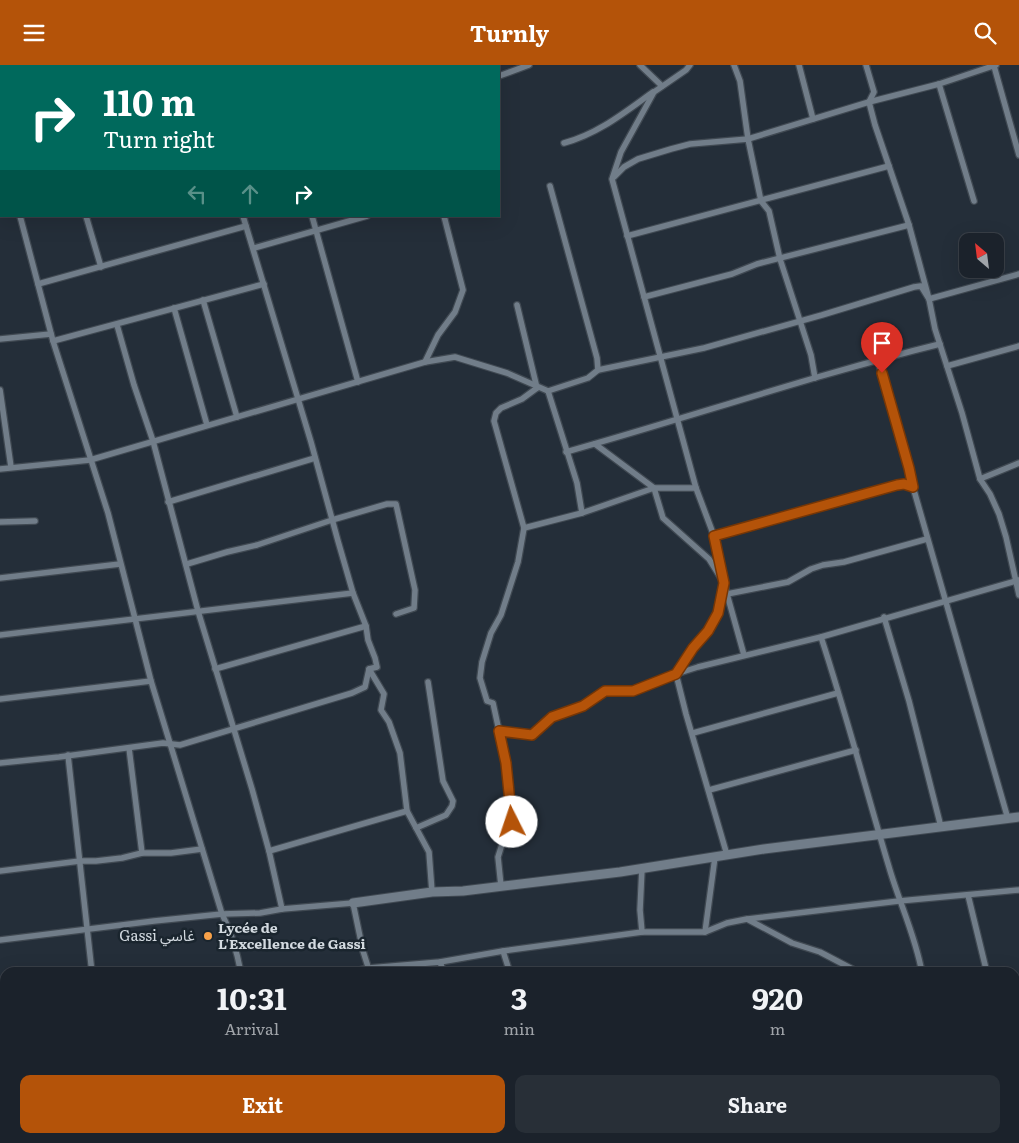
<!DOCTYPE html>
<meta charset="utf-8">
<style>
body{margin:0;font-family:Literata,"Noto Sans Arabic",serif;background:#282f37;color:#f1f3f6;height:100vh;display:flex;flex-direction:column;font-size:19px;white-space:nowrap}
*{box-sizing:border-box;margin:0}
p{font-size:16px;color:#a0a4a9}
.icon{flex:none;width:28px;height:28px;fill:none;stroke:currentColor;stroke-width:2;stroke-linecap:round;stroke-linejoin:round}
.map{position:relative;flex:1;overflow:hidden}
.side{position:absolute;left:0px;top:902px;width:1020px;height:176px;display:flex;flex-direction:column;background:#1b222b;border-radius:15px 15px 0 0;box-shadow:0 5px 20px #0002,0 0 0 1px #393f47}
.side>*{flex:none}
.top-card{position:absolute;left:0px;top:0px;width:500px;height:152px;box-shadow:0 5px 20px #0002,0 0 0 1px #393f47;background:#00695c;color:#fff;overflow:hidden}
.needle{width:32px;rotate:332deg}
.controls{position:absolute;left:959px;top:168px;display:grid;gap:10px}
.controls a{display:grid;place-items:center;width:45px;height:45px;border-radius:10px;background:#1b222b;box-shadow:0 5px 20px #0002,0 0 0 1px #393f47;font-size:25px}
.pin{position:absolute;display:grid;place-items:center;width:42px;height:42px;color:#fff;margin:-51px -21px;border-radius:50% 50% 50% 0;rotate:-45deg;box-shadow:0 0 5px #0007}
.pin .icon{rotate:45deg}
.me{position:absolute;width:55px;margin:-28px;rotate:356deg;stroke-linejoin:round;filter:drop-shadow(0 0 4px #0008)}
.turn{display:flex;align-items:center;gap:18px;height:105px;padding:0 20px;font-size:22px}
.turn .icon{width:65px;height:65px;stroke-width:2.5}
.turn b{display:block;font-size:35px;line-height:42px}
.lanes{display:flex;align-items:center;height:48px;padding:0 20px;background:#0003;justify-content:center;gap:25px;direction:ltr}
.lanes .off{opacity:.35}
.eta{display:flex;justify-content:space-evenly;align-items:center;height:85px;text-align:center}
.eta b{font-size:30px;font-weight:700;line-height:35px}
.primary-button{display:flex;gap:10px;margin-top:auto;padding:10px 20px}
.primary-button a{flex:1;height:58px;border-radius:10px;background:#b45309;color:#fff;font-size:20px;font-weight:700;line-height:58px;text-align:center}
.primary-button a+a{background:#282f37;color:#f1f3f6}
header{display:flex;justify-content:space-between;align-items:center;height:65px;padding:0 20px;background:#b45309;color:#fff;font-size:22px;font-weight:700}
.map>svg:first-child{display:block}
</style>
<header><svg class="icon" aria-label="menu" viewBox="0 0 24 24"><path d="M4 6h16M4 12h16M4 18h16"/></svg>Turnly<svg class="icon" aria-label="search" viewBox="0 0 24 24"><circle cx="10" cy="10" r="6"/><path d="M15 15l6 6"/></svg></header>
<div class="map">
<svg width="1019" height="1078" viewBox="0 0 1019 1078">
<rect width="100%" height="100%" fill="#242e39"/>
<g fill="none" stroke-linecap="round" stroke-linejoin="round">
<defs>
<g id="street">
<path d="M 42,0 L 42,1"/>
<path d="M 200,0 L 200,1"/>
<path d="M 268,0 L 268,1"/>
<path d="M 334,0 L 335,1"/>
<path d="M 399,0 L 399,1"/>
<path d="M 640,0 L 662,21"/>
<path d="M 690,0 L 686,5 L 654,27 L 621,87 L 612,114 L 696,423 L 714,471 L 727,529 L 744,590"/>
<path d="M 734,0 L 740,16 L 748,74 L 761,136 L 769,146 L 780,194 L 811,290 L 815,313"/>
<path d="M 799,0 L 813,54"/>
<path d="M 866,0 L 874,27 L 869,37 L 875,60 L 909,160 L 929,234 L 935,264 L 962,348 L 980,414 L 990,429 L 999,449 L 1006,472 L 1019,530"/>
<path d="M 108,1 L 112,0"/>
<path d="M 994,1 L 1019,90"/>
<path d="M 499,11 L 529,0"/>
<path d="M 939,19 L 974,136"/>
<path d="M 564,78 C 598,69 625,47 653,27"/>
<path d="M 0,79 L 1,84"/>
<path d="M 614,112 L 624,102 L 638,94 L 671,84 L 690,79 L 748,74 L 869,37 L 939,19 L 996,0"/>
<path d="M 550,121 L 597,293 L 598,305"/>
<path d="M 0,140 L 1,140"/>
<path d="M 20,151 L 53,276 L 108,448 L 151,616 L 222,849 C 232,868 237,887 241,908"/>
<path d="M 86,151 L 101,202"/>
<path d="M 312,151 L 358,317"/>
<path d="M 627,171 L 889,101"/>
<path d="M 254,183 L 367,151"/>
<path d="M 993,204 L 995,215"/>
<path d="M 38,219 L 246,161"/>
<path d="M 644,232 L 732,209 L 757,199 L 909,160"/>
<path d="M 203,235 L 237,352"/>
<path d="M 517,240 L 537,323"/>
<path d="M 174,243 L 207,360"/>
<path d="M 117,260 L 134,320 L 153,376 L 198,546 L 252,724 L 269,786 L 282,844"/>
<path d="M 0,274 L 51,269"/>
<path d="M 53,276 L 264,219"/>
<path d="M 878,296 L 909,403 L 913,422"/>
<path d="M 425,297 L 438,270 L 455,247 L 463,225 L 444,151"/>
<path d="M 947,301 L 1019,281"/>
<path d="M 0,325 L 11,402"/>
<path d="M 548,326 L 577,418 L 582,448"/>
<path d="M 595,379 L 654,423 L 663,453 L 709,494 L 724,518 L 718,549 L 713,559 L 693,583 L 676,609 L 686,649 L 727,790"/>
<path d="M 566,387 C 691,352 814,310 940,279"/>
<path d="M 0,404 L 90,395 L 425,297 L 455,292 L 507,308 L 548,326 L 588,313 L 598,305 L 704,283 L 822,250 L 914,222 L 921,221 L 929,234 L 1019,209"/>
<path d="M 980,414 L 1019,398"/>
<path d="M 168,437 L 315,393"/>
<path d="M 0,457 L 35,456"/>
<path d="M 524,463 L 582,448 L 654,423 L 696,423"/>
<path d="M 714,471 L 897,420 L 904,419 L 913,422 L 1008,754"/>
<path d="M 187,499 L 227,487 L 257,480 L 332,455 L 387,439 L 396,439 L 415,525 L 414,543 L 396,549"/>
<path d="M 0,513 L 120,499"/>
<path d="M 727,529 L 788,517 L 811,504 L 823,500 L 844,497 L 927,474"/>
<path d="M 884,552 L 909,636 L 941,762"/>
<path d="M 0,570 L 353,528"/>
<path d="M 821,572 C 846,648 866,725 889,802 C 899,837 916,872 922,908"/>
<path d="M 215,604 L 366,561"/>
<path d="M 369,604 L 384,629 L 381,645 L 389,657 L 400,688 L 407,746 L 429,787 L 432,827"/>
<path d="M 0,634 L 151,616"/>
<path d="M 499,666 L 532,670 L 552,653 L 583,641 L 605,626 L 633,626 L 676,609 L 698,602 L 821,572 L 1019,515"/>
<path d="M 693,668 L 838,628"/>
<path d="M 129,683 L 142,788"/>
<path d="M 68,690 L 92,908"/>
<path d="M 0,698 L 59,692 L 163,678 L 180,680 L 352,628 L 365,622 L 369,604 L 377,602 L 375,593 L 368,575 L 366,561 L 353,528 L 338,476 L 311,377 L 243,151"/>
<path d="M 709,725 L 856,685"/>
<path d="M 416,763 L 446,750 L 452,741 L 453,736 L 443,716 L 428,617"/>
<path d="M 269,786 L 407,746"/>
<path d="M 0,806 L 80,796 L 96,796 L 122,793 L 142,788 L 171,788 L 202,784"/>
<path d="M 501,821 L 498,792 L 504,773 L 511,757 L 512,745 L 506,698 L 493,638 L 487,636 L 480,613 L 482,597 L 491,568 L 501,550 L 518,497 L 524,463 L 494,356 L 496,348 L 501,343 L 522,334 L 537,323"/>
<path d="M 968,830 L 987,908"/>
<path d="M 748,854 L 899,836 L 1019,825"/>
<path d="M 642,867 L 640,845 L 642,803"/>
<path d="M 705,867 L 715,792"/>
<path d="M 0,875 L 154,856 L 222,849 L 260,848 L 282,844 L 353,838 L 363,886 L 370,908"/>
<path d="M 503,886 L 510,908"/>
<path d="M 440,897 L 444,908"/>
<path d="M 346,908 L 369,903 L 440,897 L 503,886 L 642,867 L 705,867 L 727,858 L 747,854 L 792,878 L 820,887 L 860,908"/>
<path d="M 0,946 L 5,946"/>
<path d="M 1015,963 L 1019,962"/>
<path d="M 0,1011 L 5,1010"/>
<path d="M 1015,1030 L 1019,1029"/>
<path d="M 1015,1040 L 1019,1052"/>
<path d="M 54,1074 L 55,1078"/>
<path d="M 115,1074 L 116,1078"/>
<path d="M 177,1074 L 178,1078"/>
<path d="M 241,1074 L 242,1078"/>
<path d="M 289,1074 L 291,1078"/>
<path d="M 359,1074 L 361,1078"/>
<path d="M 418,1074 L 419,1078"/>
<path d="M 552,1074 L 553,1078"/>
<path d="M 652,1074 L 653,1078"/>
<path d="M 721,1074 L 722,1078"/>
<path d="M 793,1074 L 794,1078"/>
<path d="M 866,1074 L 868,1078"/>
<path d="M 932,1074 L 933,1078"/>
<path d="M 599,1078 L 615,1074"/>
</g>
<path id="secondary" d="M 353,838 L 432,827 L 463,826 L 620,807 L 764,784 L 1019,752"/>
</defs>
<use href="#street" stroke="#404952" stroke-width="8"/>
<use href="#secondary" stroke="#404952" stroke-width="11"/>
<use href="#street" stroke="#717d89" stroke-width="5.5"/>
<use href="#secondary" stroke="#717d89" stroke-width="9"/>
</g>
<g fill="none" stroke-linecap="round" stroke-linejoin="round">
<defs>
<path id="route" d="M 512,757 L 506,698 L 499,666 L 532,670 L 552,652 L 583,641 L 605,626 L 633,626 L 676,609 L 693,583 L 708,566 L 718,548 L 724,518 L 714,471 L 897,420 L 904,419 L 913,422 L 909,403 L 882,308"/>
</defs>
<use href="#route" stroke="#753606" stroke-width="12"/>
<use href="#route" stroke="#b45309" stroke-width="9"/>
</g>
<circle fill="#f7a149" stroke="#1a252e" stroke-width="2" cx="208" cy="871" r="5"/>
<g text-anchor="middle" stroke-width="5" stroke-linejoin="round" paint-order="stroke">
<g font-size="14" font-weight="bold" fill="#d3dae0" stroke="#1a252e" text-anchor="start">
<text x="218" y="868">Lycée de<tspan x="218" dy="16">L'Excellence de Gassi</tspan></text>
</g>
<g font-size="15" fill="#d3dae0" stroke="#1a252e">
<text x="157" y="876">Gassi غاسي</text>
</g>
</g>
</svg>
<div class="controls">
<a><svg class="needle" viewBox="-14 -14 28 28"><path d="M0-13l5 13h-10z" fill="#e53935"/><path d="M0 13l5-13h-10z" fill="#a0a4a9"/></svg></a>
</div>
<div class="pin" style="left:882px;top:308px;background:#d93025"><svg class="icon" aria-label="arrive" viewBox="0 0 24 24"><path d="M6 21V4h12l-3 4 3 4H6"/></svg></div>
<svg class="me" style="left:512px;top:757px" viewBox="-20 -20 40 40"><circle r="19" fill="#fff"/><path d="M0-13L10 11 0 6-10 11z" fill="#b45309"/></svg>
<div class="top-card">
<div class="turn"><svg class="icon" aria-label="right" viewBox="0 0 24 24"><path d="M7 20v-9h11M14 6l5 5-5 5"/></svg><div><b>110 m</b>Turn right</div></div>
<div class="lanes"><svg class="icon off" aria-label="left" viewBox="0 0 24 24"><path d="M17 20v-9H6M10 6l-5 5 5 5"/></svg><svg class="icon off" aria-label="ahead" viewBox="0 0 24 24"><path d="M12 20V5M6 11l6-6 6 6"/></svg><svg class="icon" aria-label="right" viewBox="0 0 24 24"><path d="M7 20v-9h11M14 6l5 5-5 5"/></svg></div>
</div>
<section class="side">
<div class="eta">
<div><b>10:31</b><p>Arrival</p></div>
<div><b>3</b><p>min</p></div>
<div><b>920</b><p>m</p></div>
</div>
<div class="primary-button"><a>Exit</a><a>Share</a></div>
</section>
</div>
